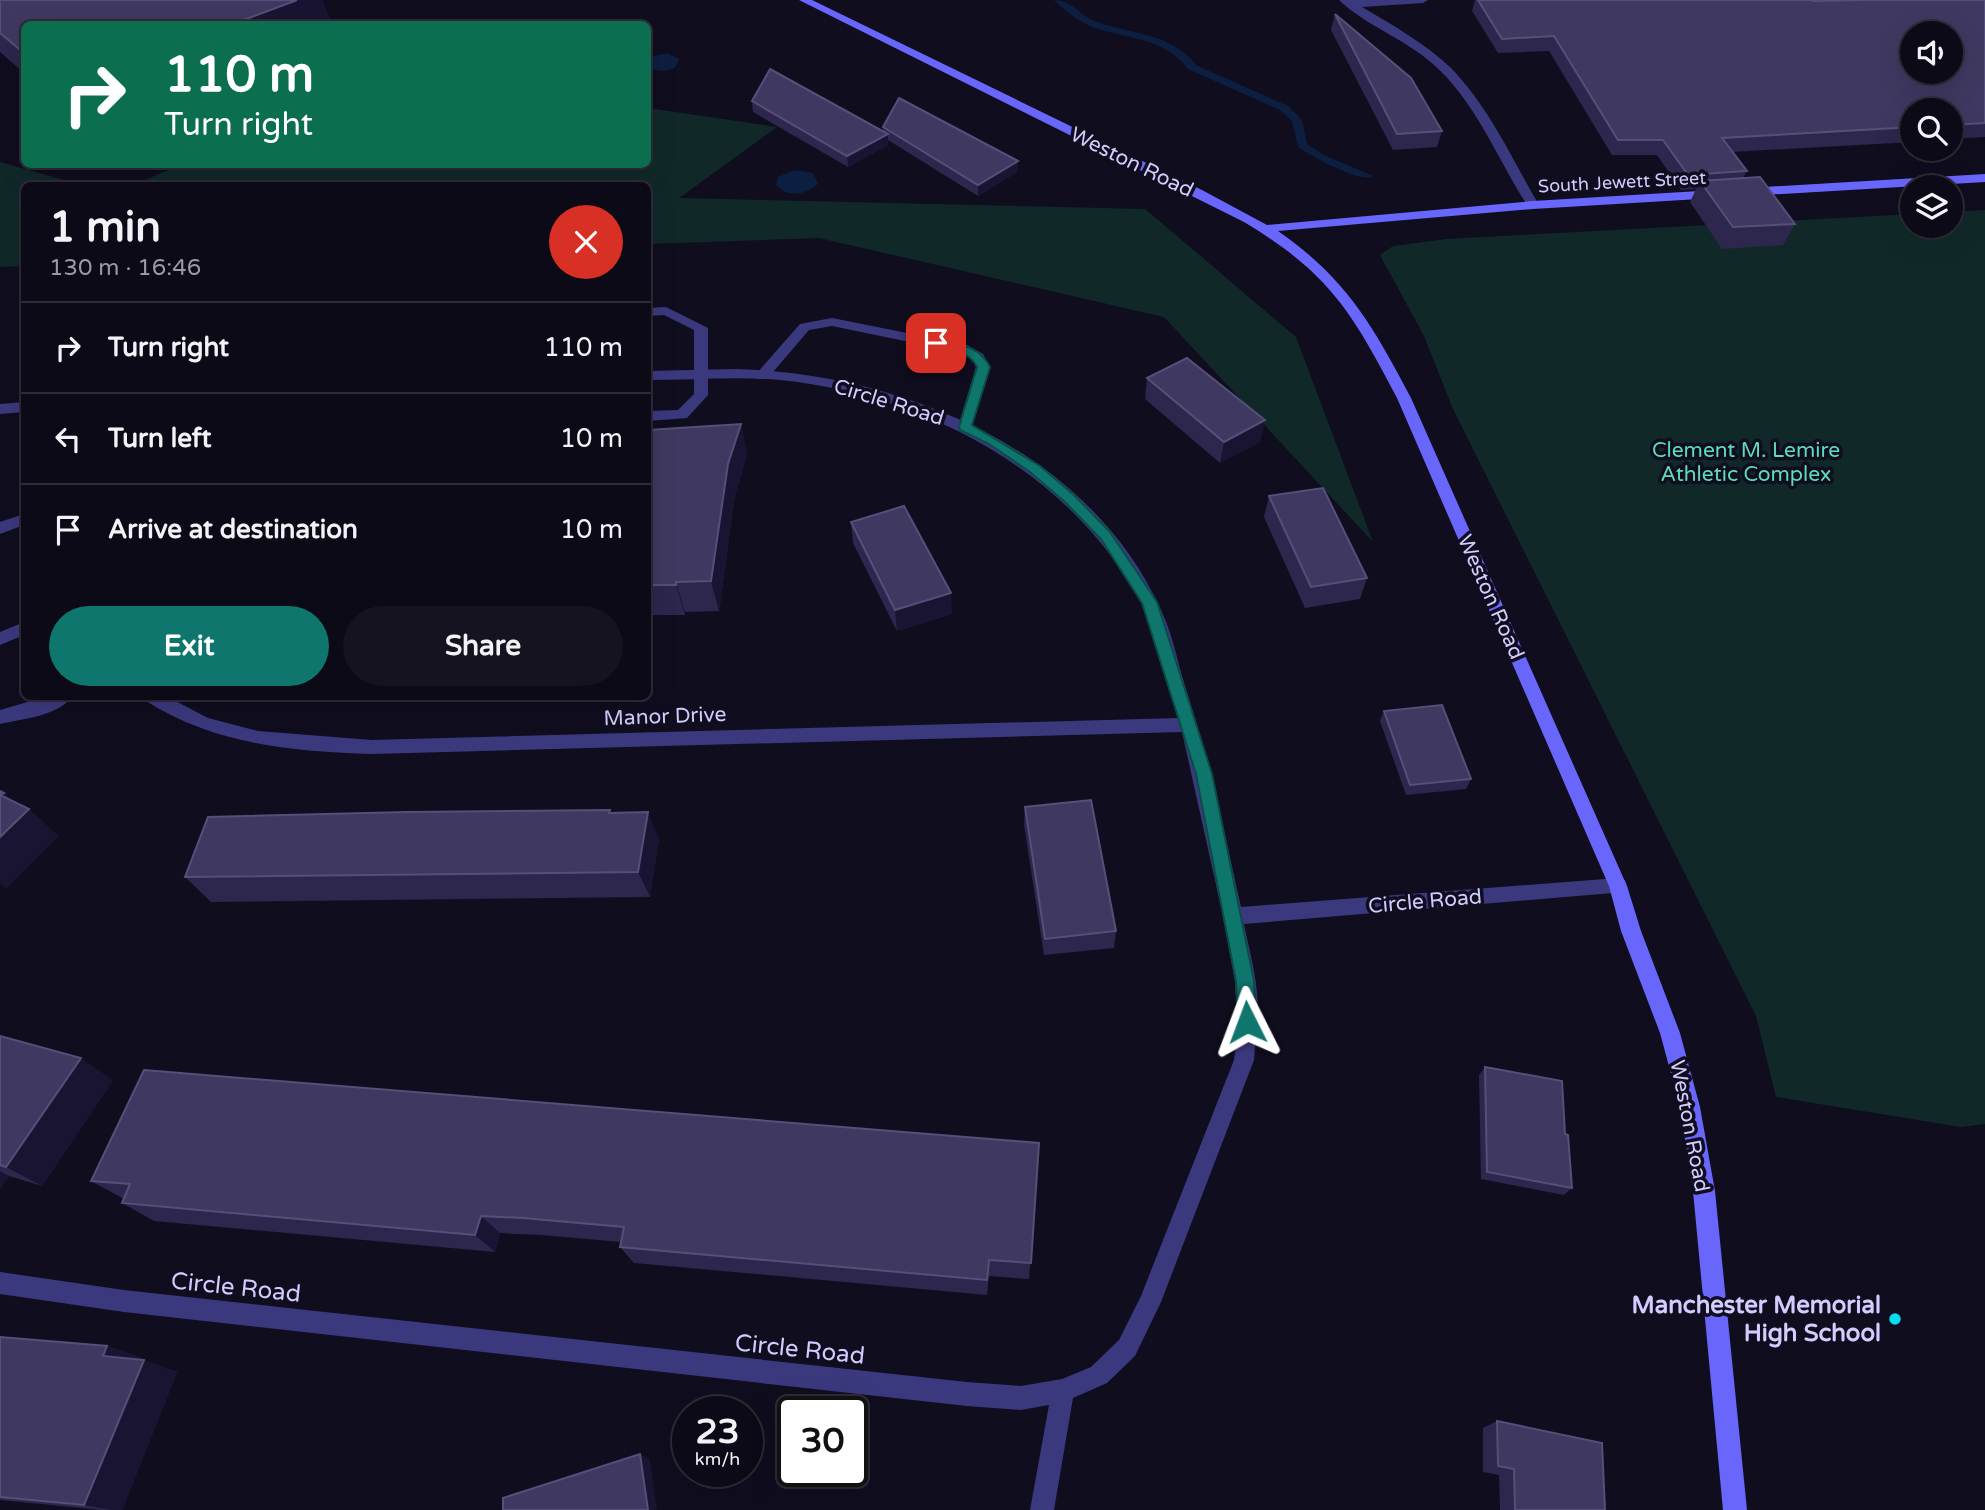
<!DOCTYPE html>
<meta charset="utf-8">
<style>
body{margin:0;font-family:"Varela Round",sans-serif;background:#151320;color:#f1f3f6;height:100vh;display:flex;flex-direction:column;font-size:26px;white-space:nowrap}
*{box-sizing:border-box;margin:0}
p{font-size:23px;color:#9a9aa1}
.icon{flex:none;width:38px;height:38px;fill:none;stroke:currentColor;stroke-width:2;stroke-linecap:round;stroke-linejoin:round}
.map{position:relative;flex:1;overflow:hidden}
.details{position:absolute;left:21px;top:182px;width:630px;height:518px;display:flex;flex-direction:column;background:#0c0a17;border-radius:10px;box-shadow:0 7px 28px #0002,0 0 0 2px #2c2b36}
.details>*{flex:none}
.hud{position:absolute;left:21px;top:21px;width:630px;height:147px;border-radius:10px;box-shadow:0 7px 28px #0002,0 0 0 2px #2c2b36;background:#0b6e4f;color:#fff;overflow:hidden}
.fabs{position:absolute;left:1900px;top:21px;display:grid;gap:14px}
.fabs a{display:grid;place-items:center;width:63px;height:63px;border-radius:50%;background:#0c0a17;box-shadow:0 7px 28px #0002,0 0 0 2px #2c2b36;font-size:35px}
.speed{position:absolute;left:672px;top:1396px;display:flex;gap:14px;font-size:35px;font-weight:700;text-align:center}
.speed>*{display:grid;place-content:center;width:91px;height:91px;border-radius:50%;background:#0c0a17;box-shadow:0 7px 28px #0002,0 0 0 2px #2c2b36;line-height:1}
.speed small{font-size:18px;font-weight:400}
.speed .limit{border:4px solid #111;border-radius:10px;background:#fff;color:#111}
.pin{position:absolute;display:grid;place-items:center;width:60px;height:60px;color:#fff;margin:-30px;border-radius:14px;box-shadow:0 4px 10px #0006}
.me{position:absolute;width:77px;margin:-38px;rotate:357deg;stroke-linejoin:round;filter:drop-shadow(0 0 5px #0008)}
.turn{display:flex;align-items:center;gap:24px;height:147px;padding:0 28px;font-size:32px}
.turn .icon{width:91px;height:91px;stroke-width:2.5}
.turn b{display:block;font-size:49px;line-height:60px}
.round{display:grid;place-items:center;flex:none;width:74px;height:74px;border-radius:37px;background:#151320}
.headline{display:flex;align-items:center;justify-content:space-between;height:119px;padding:0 28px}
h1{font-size:42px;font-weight:800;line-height:52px}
.primary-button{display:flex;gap:14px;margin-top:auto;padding:14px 28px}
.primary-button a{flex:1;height:80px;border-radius:42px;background:#0f766e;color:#fff;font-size:28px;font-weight:800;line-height:80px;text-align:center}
.primary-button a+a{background:#151320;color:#f1f3f6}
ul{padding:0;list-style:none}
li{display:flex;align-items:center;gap:21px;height:91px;padding:0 28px;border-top:2px solid #2c2b36}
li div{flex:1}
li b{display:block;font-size:26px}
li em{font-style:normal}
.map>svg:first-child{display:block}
</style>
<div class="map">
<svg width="1985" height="1510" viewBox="0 0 1985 1510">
<rect width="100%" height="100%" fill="#100d1f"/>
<g fill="#102928">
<path d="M 648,108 L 777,127 L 679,198 L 1145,209 L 1296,337 L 1373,542 L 1164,317 L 819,238 L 648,244 L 648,186 L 131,186 L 182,164 L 648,164 Z"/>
<path d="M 0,162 L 82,185 L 24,186 L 24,266 L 0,267 Z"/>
<path d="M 1985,210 L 1985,1124 L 1961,1127 L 1776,1097 L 1756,1016 L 1453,409 L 1424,336 L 1380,255 L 1393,246 L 1447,239 L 1913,214 L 1913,226 L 1951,226 L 1951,212 Z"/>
</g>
<g fill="#0c1f40">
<path d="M 668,53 L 679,59 L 675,68 L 663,71 L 648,69 L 648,57 Z"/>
<path d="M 794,170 L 813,173 L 818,184 C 806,195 787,198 776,185 L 778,177 Z"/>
</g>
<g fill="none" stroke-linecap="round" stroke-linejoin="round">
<path fill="#0c1f40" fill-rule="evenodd" d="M 1054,0 C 1071,0 1078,13 1092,20 C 1128,35 1170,31 1196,65 L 1288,106 L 1302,120 L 1307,144 L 1324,155 L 1373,176 C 1361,184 1311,156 1298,147 L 1292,121 L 1280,110 L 1188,69 C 1165,38 1129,39 1095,28 C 1079,22 1066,12 1054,0 Z"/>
<g fill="#3b397e" fill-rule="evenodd">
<path d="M 666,307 L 708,328 L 708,395 L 687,418 L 648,421 L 648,411 L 678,410 L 694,394 L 694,330 L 664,315 L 648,316 L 648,308 Z"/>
<path d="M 832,318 L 967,345 L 983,354 L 990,367 L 970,430 L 960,430 L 958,427 L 976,367 L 972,360 L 958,352 L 832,326 L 809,330 L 767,379 L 757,379 L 757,373 L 800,324 Z"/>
<path d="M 24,514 L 24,525 L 0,534 L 0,522 Z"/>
<path d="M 24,622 L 24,635 L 0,645 L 0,632 Z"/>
<path d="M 48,696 L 72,696 C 60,716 21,719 0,724 L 0,710 Z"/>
<path d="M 1247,1013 L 1254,1015 L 1257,1022 L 1254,1060 L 1161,1302 L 1135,1356 L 1107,1383 L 1073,1398 L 1054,1510 L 1030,1510 L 1049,1405 L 1021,1410 L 967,1406 L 124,1312 L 0,1294 L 0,1272 L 124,1290 L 967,1382 L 1021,1386 L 1062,1379 L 1091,1367 L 1119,1340 L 1141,1296 L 1234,1060 L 1240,1015 Z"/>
</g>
<g fill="#3b397e" fill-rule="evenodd">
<path d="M 1339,0 L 1428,0 L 1423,3 L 1362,7 C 1392,25 1425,43 1451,68 C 1489,107 1512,159 1539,205 L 1537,208 L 1529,208 C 1497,159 1477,103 1433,64 C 1405,39 1365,25 1339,0 Z"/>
<path d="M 735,369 C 901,373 1089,450 1161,610 C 1171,631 1176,654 1182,676 C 1206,751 1224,829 1241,907 L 1618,878 L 1625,880 L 1627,886 L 1625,892 L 1244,924 C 1249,950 1265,1004 1254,1029 L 1247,1031 L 1240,1029 L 1237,1022 L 1235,981 L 1223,916 L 1182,732 L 372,754 C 291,751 216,745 146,701 L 144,696 L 166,696 L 208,718 L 258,731 L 372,740 L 1178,718 C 1168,681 1160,637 1141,602 C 1069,471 926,395 780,380 C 736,376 692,380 648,380 L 648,371 Z"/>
<path d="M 24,402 L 24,412 L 0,414 L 0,404 Z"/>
</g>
<g fill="#6966fc" fill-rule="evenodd">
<path d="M 799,0 L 812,0 L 1202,190 L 1267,225 L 1533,201 L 1716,190 L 1722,194 L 1716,198 L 1533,209 L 1278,231 C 1347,279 1373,326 1411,398 L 1627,886 L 1641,931 L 1680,1033 L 1700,1107 L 1715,1191 L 1747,1510 L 1723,1510 L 1693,1191 L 1680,1107 L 1660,1033 L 1621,931 L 1609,886 L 1397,398 C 1352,312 1329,273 1244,222 Z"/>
<path d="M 1985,174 L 1985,182 L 1747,196 L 1741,192 L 1747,188 Z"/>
</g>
</g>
<g fill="#2d264d">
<path d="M 0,0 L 322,0 L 332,24 L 24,24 L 24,73 L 0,52 Z"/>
<path d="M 1475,0 L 1811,0 L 1813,1 L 1985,0 L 1985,137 L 1951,139 L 1951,110 L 1913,110 L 1913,142 L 1732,152 L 1747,171 L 1743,178 L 1795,224 L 1783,245 L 1722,249 L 1690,202 L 1696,189 L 1681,190 L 1657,155 L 1612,155 L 1549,51 L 1498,53 L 1472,11 Z"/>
<path d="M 1335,14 L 1442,131 L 1437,147 L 1393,150 L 1331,30 Z"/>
<path d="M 752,101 L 883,132 L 883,127 L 1018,161 L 1017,172 L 978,196 L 888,140 L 888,145 L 848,167 L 753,112 Z"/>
<path d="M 1147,378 L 1265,420 L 1260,442 L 1220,463 L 1145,399 Z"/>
<path d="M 741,424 L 747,455 L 735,495 L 719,611 L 685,612 L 685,615 L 648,615 L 648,430 Z"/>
<path d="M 1269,496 L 1367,578 L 1360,599 L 1305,608 L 1264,517 Z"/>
<path d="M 851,522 L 952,614 L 897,631 L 853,543 Z"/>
<path d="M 1384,711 L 1471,779 L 1466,789 L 1406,795 L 1380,721 Z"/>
<path d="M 1025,807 L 1116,931 L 1114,948 L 1044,955 L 1024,825 Z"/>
<path d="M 610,810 L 611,813 L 659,839 L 650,897 L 211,902 L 185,877 Z"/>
<path d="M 0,1036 L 113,1080 L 42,1186 L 9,1176 L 0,1189 Z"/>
<path d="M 1485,1067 L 1565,1134 L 1572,1188 L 1564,1195 L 1481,1179 L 1479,1075 Z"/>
<path d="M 1039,1143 L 1029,1279 L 989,1276 L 987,1295 L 634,1263 L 620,1247 L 621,1242 L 541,1235 L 500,1233 L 495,1252 L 154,1221 L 122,1203 L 124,1199 L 91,1181 Z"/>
<path d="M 0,1337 L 107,1346 L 142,1358 L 141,1360 L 177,1372 L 122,1510 L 102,1510 L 0,1500 Z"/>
<path d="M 1497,1421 L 1605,1510 L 1500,1510 L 1499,1475 L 1483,1472 L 1483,1428 Z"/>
</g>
<g fill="#1a1433">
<path d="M 297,0 L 322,0 L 332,24 L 233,24 Z"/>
<path d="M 888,134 L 888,145 L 848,167 L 847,156 Z"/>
<path d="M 1018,161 L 1017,172 L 978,196 L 978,185 Z"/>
<path d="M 1265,420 L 1260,442 L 1220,463 L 1224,442 Z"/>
<path d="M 741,424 L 747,455 L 735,495 L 719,611 L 711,581 L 728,464 Z"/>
<path d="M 676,582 L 685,612 L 685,615 L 676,585 Z"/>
<path d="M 951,593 L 952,614 L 897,631 L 895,610 Z"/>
<path d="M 4,793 L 26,812 L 29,809 L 59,836 L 6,889 L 0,883 L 0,795 Z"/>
<path d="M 648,812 L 659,839 L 650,897 L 638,872 Z"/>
<path d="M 81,1058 L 113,1080 L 42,1186 L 6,1167 Z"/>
<path d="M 0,1171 L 9,1176 L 0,1189 Z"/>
<path d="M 481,1216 L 500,1233 L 495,1252 L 475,1235 Z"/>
<path d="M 107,1346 L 142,1358 L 138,1368 L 103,1356 Z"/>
<path d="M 144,1360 L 177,1372 L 122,1510 L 111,1510 L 84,1505 Z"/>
<path d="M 640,1454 L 650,1460 L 657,1510 L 648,1510 Z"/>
</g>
<g fill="#3f3860" stroke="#564f79" stroke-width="2" fill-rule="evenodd">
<path d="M 0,0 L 297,0 L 233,24 L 24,24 L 24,53 L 0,33 Z"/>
<path d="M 1478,0 L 1811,0 L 1813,1 L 1868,0 L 1985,0 L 1985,123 L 1951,125 L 1951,110 L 1913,110 L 1913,127 L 1722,138 L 1747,171 L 1688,175 L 1663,140 L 1618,140 L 1554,36 L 1502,39 ZM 1913,33 L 1951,33 L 1951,72 L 1913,72 Z"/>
<path d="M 1335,14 L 1411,78 L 1442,131 L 1397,134 Z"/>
<path d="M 770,69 L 888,134 L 847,156 L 752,101 Z"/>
<path d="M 899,98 L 1018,161 L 978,185 L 883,127 Z"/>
<path d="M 1760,177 L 1795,224 L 1733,227 L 1700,181 Z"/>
<path d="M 1187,358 L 1265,420 L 1224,442 L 1147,378 Z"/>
<path d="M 741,424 L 728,464 L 711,581 L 676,582 L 676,585 L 648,585 L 648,430 Z"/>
<path d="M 1323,488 L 1367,578 L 1311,587 L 1269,496 Z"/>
<path d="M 904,506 L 951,593 L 895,610 L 851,522 Z"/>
<path d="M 1442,705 L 1471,779 L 1410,785 L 1384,711 Z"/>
<path d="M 0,791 L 4,793 L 0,795 L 29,809 L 0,837 Z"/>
<path d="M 1091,800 L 1116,931 L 1045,939 L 1025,807 Z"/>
<path d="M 610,810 L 609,813 L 648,812 L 638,872 L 185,877 L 208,817 L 407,812 Z"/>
<path d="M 0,1036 L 81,1058 L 6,1167 L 0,1165 Z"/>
<path d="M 1485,1067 L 1562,1081 L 1565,1134 L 1568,1135 L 1572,1188 L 1487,1172 Z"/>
<path d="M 144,1070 L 1039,1143 L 1031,1263 L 989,1260 L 987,1280 L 620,1247 L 624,1227 L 523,1218 L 481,1216 L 475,1235 L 122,1203 L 130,1184 L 91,1181 Z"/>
<path d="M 0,1337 L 107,1346 L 103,1356 L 144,1360 L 84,1505 L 0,1497 Z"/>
<path d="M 1497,1421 L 1602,1443 L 1605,1510 L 1515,1510 L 1514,1469 L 1498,1466 Z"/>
<path d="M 640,1454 L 648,1510 L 503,1510 L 503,1498 Z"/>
</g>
<path fill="#0f766e" stroke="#0a4d48" stroke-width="2" d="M 936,339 C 958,344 979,345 990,367 L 972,425 L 1040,466 L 1074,495 L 1110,532 L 1157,602 L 1212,774 L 1254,981 L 1256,1022 L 1253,1028 L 1247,1031 L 1241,1028 L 1238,1022 L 1236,981 L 1196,774 L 1142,603 L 1101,539 L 1065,502 L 1030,472 L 989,444 L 960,430 L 959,427 L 977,367 C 969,350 948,350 931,346 L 930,343 Z"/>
<circle fill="#05dbf1" stroke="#100d1f" stroke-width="2.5" cx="1895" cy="1319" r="7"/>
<g text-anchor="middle" stroke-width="7" stroke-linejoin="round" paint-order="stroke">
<g font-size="18" fill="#d2cdfe" stroke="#100d1f">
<text transform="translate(1622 182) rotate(-3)" y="6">South Jewett Street</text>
</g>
<g font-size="21" fill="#d2cdfe" stroke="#100d1f">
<text transform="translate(1132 162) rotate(26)" y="7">Weston Road</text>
<text transform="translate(889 402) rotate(17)" y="7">Circle Road</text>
<text transform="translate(1491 597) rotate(66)" y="7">Weston Road</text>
<text transform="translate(665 716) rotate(-2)" y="7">Manor Drive</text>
<text transform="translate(1425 901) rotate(-5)" y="7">Circle Road</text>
<text transform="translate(1690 1126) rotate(79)" y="7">Weston Road</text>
</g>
<g font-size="21" fill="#5bdcbb" stroke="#100d1f">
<text x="1746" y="457">Clement M. Lemire<tspan x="1746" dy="24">Athletic Complex</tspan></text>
</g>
<g font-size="24" fill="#d2cdfe" stroke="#100d1f">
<text transform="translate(236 1287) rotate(6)" y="8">Circle Road</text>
<text transform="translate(800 1349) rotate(6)" y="8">Circle Road</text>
</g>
<g font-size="24" font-weight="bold" fill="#d2cdfe" stroke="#100d1f" text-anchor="end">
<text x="1881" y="1313">Manchester Memorial<tspan x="1881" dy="28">High School</tspan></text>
</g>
</g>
</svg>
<div class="fabs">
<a><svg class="icon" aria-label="sound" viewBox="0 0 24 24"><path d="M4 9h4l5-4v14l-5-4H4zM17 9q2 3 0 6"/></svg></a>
<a><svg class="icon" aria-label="search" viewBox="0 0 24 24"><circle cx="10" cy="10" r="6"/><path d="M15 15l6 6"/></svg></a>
<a><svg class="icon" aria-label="layers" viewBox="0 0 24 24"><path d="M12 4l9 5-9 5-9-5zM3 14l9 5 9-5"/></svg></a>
</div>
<div class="speed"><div>23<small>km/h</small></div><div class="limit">30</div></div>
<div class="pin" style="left:936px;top:343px;background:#d93025"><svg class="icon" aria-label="arrive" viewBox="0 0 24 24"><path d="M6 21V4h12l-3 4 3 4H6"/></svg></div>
<svg class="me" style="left:1247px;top:1022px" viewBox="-20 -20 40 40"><path d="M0-17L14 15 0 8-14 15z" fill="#0f766e" stroke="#fff" stroke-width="4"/></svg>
<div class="hud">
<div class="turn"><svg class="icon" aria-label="right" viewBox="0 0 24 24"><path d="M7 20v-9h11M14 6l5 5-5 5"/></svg><div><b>110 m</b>Turn right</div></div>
</div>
<section class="details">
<div class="headline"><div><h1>1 min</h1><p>130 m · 16:46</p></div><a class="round" style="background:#d93025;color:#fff"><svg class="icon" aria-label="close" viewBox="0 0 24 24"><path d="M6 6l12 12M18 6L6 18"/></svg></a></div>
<ul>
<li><svg class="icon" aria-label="right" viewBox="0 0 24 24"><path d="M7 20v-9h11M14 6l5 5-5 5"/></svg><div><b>Turn right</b></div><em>110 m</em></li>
<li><svg class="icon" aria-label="left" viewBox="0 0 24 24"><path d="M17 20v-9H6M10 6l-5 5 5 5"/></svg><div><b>Turn left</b></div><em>10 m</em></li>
<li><svg class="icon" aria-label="arrive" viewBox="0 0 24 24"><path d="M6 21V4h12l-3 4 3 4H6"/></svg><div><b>Arrive at destination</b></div><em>10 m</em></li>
</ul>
<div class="primary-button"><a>Exit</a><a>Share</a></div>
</section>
</div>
